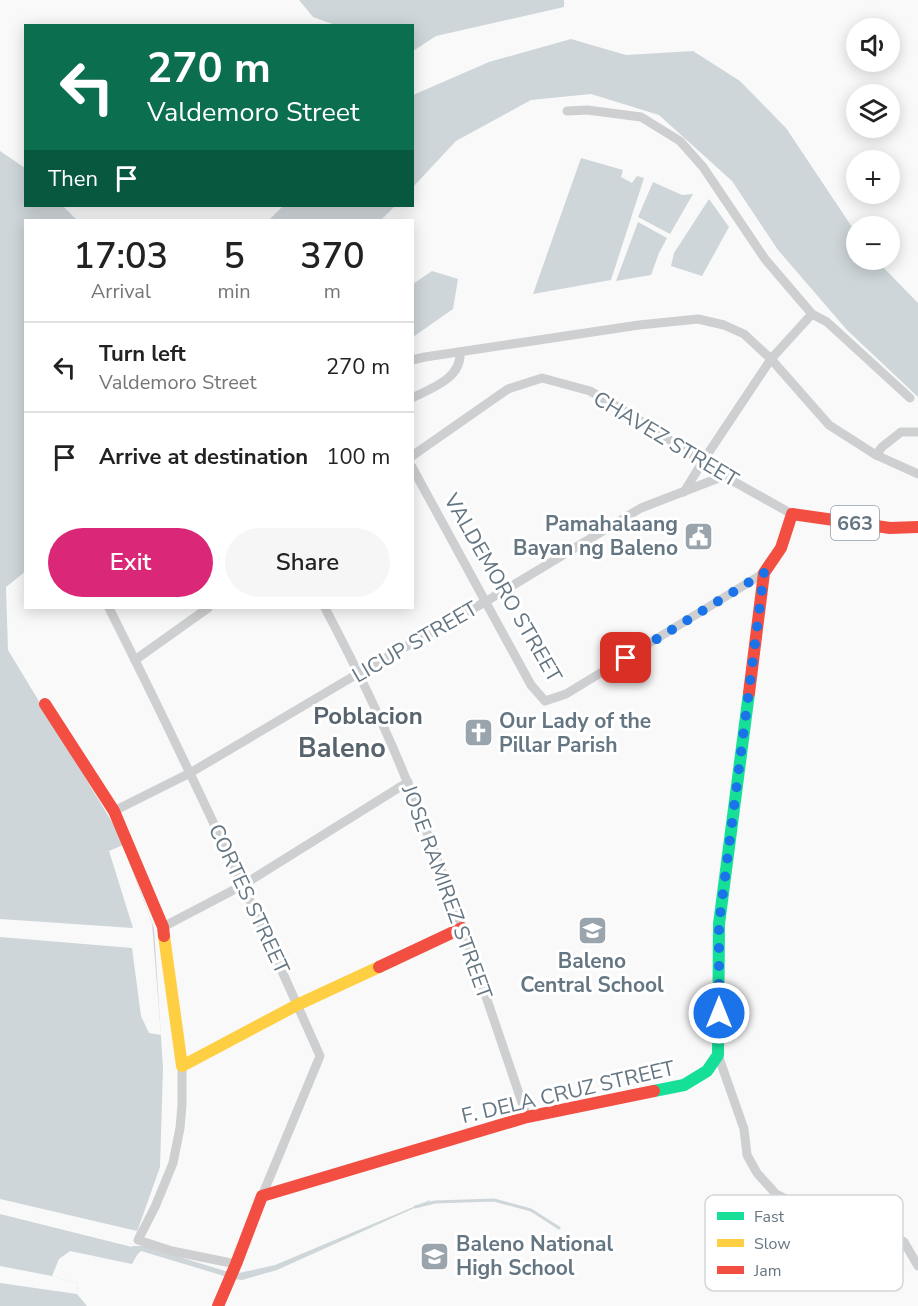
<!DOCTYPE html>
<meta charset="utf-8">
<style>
body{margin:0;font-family:"Nunito Sans",sans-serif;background:#f6f6f6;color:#222;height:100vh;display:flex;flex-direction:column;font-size:22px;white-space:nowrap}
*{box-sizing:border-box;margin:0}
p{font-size:20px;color:#767676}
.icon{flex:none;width:33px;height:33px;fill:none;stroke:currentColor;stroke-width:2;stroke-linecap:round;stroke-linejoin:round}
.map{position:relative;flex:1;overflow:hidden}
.panel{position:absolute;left:24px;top:219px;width:390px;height:390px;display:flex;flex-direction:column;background:#fff;border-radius:0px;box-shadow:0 3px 15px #0003}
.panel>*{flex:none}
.guide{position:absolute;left:24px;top:24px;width:390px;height:183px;border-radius:0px;box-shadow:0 3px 15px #0003;background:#0b6e4f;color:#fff;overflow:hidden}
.fabs{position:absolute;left:846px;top:18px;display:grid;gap:12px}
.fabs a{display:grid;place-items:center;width:54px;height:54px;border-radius:50%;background:#fff;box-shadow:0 3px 15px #0003;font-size:30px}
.pin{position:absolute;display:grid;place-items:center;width:51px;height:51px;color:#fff;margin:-26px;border-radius:12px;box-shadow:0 3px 9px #0006}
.me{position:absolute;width:66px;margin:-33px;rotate:0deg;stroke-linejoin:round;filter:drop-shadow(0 0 4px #0008)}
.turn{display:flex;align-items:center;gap:21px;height:126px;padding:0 24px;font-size:27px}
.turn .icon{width:78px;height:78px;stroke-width:2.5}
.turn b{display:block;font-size:42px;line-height:51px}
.then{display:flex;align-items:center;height:57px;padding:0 24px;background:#0003;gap:12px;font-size:22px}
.eta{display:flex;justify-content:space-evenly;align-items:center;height:102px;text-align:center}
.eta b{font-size:36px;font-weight:600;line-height:42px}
.cta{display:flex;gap:12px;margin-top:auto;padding:12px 24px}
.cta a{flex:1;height:69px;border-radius:36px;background:#db2777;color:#fff;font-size:24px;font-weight:600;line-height:69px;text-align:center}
.cta a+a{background:#f6f6f6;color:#222}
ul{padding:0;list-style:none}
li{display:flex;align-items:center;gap:18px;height:90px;padding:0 24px;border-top:2px solid #e0e0e0}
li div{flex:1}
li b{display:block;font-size:22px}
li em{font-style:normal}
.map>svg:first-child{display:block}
</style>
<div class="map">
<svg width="918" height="1306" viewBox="0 0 918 1306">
<rect width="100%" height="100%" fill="#f9f9f9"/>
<g fill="#ced6d9">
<path d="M 299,0 L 564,0 L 564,7 L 436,36 L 413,51 L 412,26 L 335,25 L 313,17 Z"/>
<path d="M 571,39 L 626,55 L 693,51 L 740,81 L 786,128 L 856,233 L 856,260 L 876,260 L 918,303 L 918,397 L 847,330 L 778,250 L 732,181 L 659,115 L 591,94 L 531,100 L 456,141 L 413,187 L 413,95 L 489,62 Z"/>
<path d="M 0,151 L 25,168 L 26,206 L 63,206 L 77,220 L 26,220 L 26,571 L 6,587 L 8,650 L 121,837 L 154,928 L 163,1068 L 160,1167 L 132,1246 L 144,1246 L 225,1271 L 239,1273 L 275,1265 L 430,1200 L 430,1201 L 277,1270 L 242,1280 L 234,1279 L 141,1251 L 137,1255 L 132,1264 L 70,1251 L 59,1259 L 52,1276 L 78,1284 L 77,1294 L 87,1306 L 0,1306 Z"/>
<path d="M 581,158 L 623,170 L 621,177 L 632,183 L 637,176 L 644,178 L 611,280 L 533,294 Z"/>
<path d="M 653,182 L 682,195 L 693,194 L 670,234 L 638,217 Z"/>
<path d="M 709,199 L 729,227 L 702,276 L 671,266 L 674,253 Z"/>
<path d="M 283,206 L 395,206 L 381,220 L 269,220 Z"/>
<path d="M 638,222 L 667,238 L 659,253 L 651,275 L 616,281 Z"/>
<path d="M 432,271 L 458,279 L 453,309 L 413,337 L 413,284 Z"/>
</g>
<g fill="#f9f9f9">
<path d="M 123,845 L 152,923 L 161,1035 L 149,1033 L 141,1016 L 132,948 L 0,937 L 0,919 L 133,928 L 109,851 Z"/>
<path d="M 0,1199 L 137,1231 L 132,1247 L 0,1214 Z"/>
<path d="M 0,1266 L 52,1276 L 78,1284 L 77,1294 L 0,1283 Z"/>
</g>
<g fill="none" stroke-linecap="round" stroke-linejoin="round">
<path stroke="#ced6d9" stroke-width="3" d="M 415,1207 L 435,1202 L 494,1200 L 531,1210 L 559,1228"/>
<g stroke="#cecfd0" stroke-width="9">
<path d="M 567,111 L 587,110 L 641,117 L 680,141 L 703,167 L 765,259 L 812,314 L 827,322 L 910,398"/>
<path d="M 412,360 L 425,357 L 639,325 L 698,319 L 724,325 L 744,334 L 771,359 L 829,425 L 876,455 L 882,447 L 901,432 L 918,432"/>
<path d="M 412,398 C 432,388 462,378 460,352"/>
<path d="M 876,455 L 918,474"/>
<path d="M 412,456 L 508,389 L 542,378 L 590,391 L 633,416 L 724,476 L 792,514"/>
<path d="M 412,467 L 531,685 L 545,701 L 566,694 L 764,573"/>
<path d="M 684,492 L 703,461 L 771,359 L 812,314"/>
<path d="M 109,608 C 183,755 253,905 320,1056 L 262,1196"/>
<path d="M 325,608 C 355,665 384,723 408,784 C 452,893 489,1006 527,1117"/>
<path d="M 135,660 L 208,608"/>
<path d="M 114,811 L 190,773 L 359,673 L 485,602 L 641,508 L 724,476"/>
<path d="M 163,927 L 243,885 L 408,782"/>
<path d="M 718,1055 L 744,1129 L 747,1155 L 757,1173 L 776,1194 L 826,1219 L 890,1234 L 904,1242 L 918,1266"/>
<path d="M 182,1066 L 182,1105 L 180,1128 L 173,1163 L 155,1207 L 138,1240 L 172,1251 L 236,1264"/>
</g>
<path stroke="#16e098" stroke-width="12" d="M 654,1091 L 684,1085 L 707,1071 L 718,1055 L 719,924 L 749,693"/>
<path stroke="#ffcf43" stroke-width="12" d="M 164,936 L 182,1066 L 297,1005 L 379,967"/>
<g stroke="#f24e42" stroke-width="12">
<path d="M 749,693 L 764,573 L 781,548 L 792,514 L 890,528 L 918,527"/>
<path d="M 45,704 L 114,811 L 163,927 L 164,936"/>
<path d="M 379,967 L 462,928"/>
<path d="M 218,1306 L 236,1264 L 262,1196 L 527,1117 L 654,1091"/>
</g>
</g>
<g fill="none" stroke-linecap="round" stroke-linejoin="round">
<path stroke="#1a73e8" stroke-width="10" stroke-dasharray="0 18" d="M 626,658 L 764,573 L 719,924 L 719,1013"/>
</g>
<defs>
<symbol id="civic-square" viewBox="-11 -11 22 22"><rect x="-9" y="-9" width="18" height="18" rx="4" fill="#99a4ac" stroke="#fff"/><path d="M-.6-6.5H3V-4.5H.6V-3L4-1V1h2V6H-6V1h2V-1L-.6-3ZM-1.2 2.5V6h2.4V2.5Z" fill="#fff"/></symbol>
<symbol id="church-square" viewBox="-11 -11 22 22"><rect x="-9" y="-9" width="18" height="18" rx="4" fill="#99a4ac" stroke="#fff"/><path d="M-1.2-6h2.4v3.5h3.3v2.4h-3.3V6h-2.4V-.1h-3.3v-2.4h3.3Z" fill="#fff"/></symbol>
<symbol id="school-square" viewBox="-11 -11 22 22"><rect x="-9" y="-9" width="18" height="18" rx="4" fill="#99a4ac" stroke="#fff"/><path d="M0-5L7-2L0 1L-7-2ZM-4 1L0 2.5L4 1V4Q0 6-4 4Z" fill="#fff"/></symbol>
</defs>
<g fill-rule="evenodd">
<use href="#civic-square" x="682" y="520" width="33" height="33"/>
<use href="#church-square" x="462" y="716" width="33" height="33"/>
<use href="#school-square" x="576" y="914" width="33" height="33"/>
<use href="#school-square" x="418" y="1240" width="33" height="33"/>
</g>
<g text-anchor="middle" stroke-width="6" stroke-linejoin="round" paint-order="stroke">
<rect fill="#fff" stroke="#939fa8" stroke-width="1.5" x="831" y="506" width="48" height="34" rx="4.5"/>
<g font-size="20" font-weight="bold" fill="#657683">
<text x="855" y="530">663</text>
</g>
<g font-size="21" fill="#657683" stroke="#fff">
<text transform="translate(666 439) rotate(31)" y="7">CHAVEZ STREET</text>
<text transform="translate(503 588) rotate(60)" y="7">VALDEMORO STREET</text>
<text transform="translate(415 642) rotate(-30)" y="7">LICUP STREET</text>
<text transform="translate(447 892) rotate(70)" y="7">JOSE RAMIREZ STREET</text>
<text transform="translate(249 899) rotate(65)" y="7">CORTES STREET</text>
<text transform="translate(568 1092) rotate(-13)" y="7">F. DELA CRUZ STREET</text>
</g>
<g font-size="21" font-weight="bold" fill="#657683" stroke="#fff" text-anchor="start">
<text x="678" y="531" text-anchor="end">Pamahalaang<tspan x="678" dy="24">Bayan ng Baleno</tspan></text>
<text x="499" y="728">Our Lady of the<tspan x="499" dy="24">Pillar Parish</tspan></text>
<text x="592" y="968" text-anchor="middle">Baleno<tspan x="592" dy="24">Central School</tspan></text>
<text x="456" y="1251">Baleno National<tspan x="456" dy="24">High School</tspan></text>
</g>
<g font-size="24" font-weight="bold" fill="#57646e" stroke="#fff">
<text x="368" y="724">Poblacion</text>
</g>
<g font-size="27" font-weight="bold" fill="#57646e" stroke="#fff">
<text x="342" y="757">Baleno</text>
</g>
</g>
<rect x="705" y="1195" width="198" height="96" rx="9" fill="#fff" stroke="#d1d6da" stroke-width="1.5"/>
<rect x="717" y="1212" width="27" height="8" fill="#16e098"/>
<rect x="717" y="1239" width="27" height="8" fill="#ffcf43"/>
<rect x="717" y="1266" width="27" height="8" fill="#f24e42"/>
<g font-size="16" fill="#657683">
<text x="754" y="1222">Fast</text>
<text x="754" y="1249">Slow</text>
<text x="754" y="1276">Jam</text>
</g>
</svg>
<div class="fabs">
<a><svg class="icon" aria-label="sound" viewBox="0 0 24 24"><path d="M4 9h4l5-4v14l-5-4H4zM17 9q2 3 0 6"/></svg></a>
<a><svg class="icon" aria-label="layers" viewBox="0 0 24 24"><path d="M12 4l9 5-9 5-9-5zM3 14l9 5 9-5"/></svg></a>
<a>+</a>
<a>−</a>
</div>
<div class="pin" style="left:626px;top:658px;background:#d93025"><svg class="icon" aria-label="arrive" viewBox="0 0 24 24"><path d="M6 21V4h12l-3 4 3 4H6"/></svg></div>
<svg class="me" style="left:719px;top:1013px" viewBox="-20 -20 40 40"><circle r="17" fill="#1a73e8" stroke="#fff" stroke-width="3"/><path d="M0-11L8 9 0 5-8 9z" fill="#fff"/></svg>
<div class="guide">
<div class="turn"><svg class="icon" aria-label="left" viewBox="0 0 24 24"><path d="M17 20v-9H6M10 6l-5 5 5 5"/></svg><div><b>270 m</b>Valdemoro Street</div></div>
<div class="then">Then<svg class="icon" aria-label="arrive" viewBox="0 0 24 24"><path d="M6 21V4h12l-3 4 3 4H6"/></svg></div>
</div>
<section class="panel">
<div class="eta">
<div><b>17:03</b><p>Arrival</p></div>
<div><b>5</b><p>min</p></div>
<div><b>370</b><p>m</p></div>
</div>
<ul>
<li><svg class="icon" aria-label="left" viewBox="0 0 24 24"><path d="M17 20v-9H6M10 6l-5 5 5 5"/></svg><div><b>Turn left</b><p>Valdemoro Street</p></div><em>270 m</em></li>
<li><svg class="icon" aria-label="arrive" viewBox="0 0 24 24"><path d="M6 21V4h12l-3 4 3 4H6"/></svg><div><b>Arrive at destination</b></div><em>100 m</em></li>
</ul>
<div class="cta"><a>Exit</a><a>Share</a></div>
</section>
</div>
